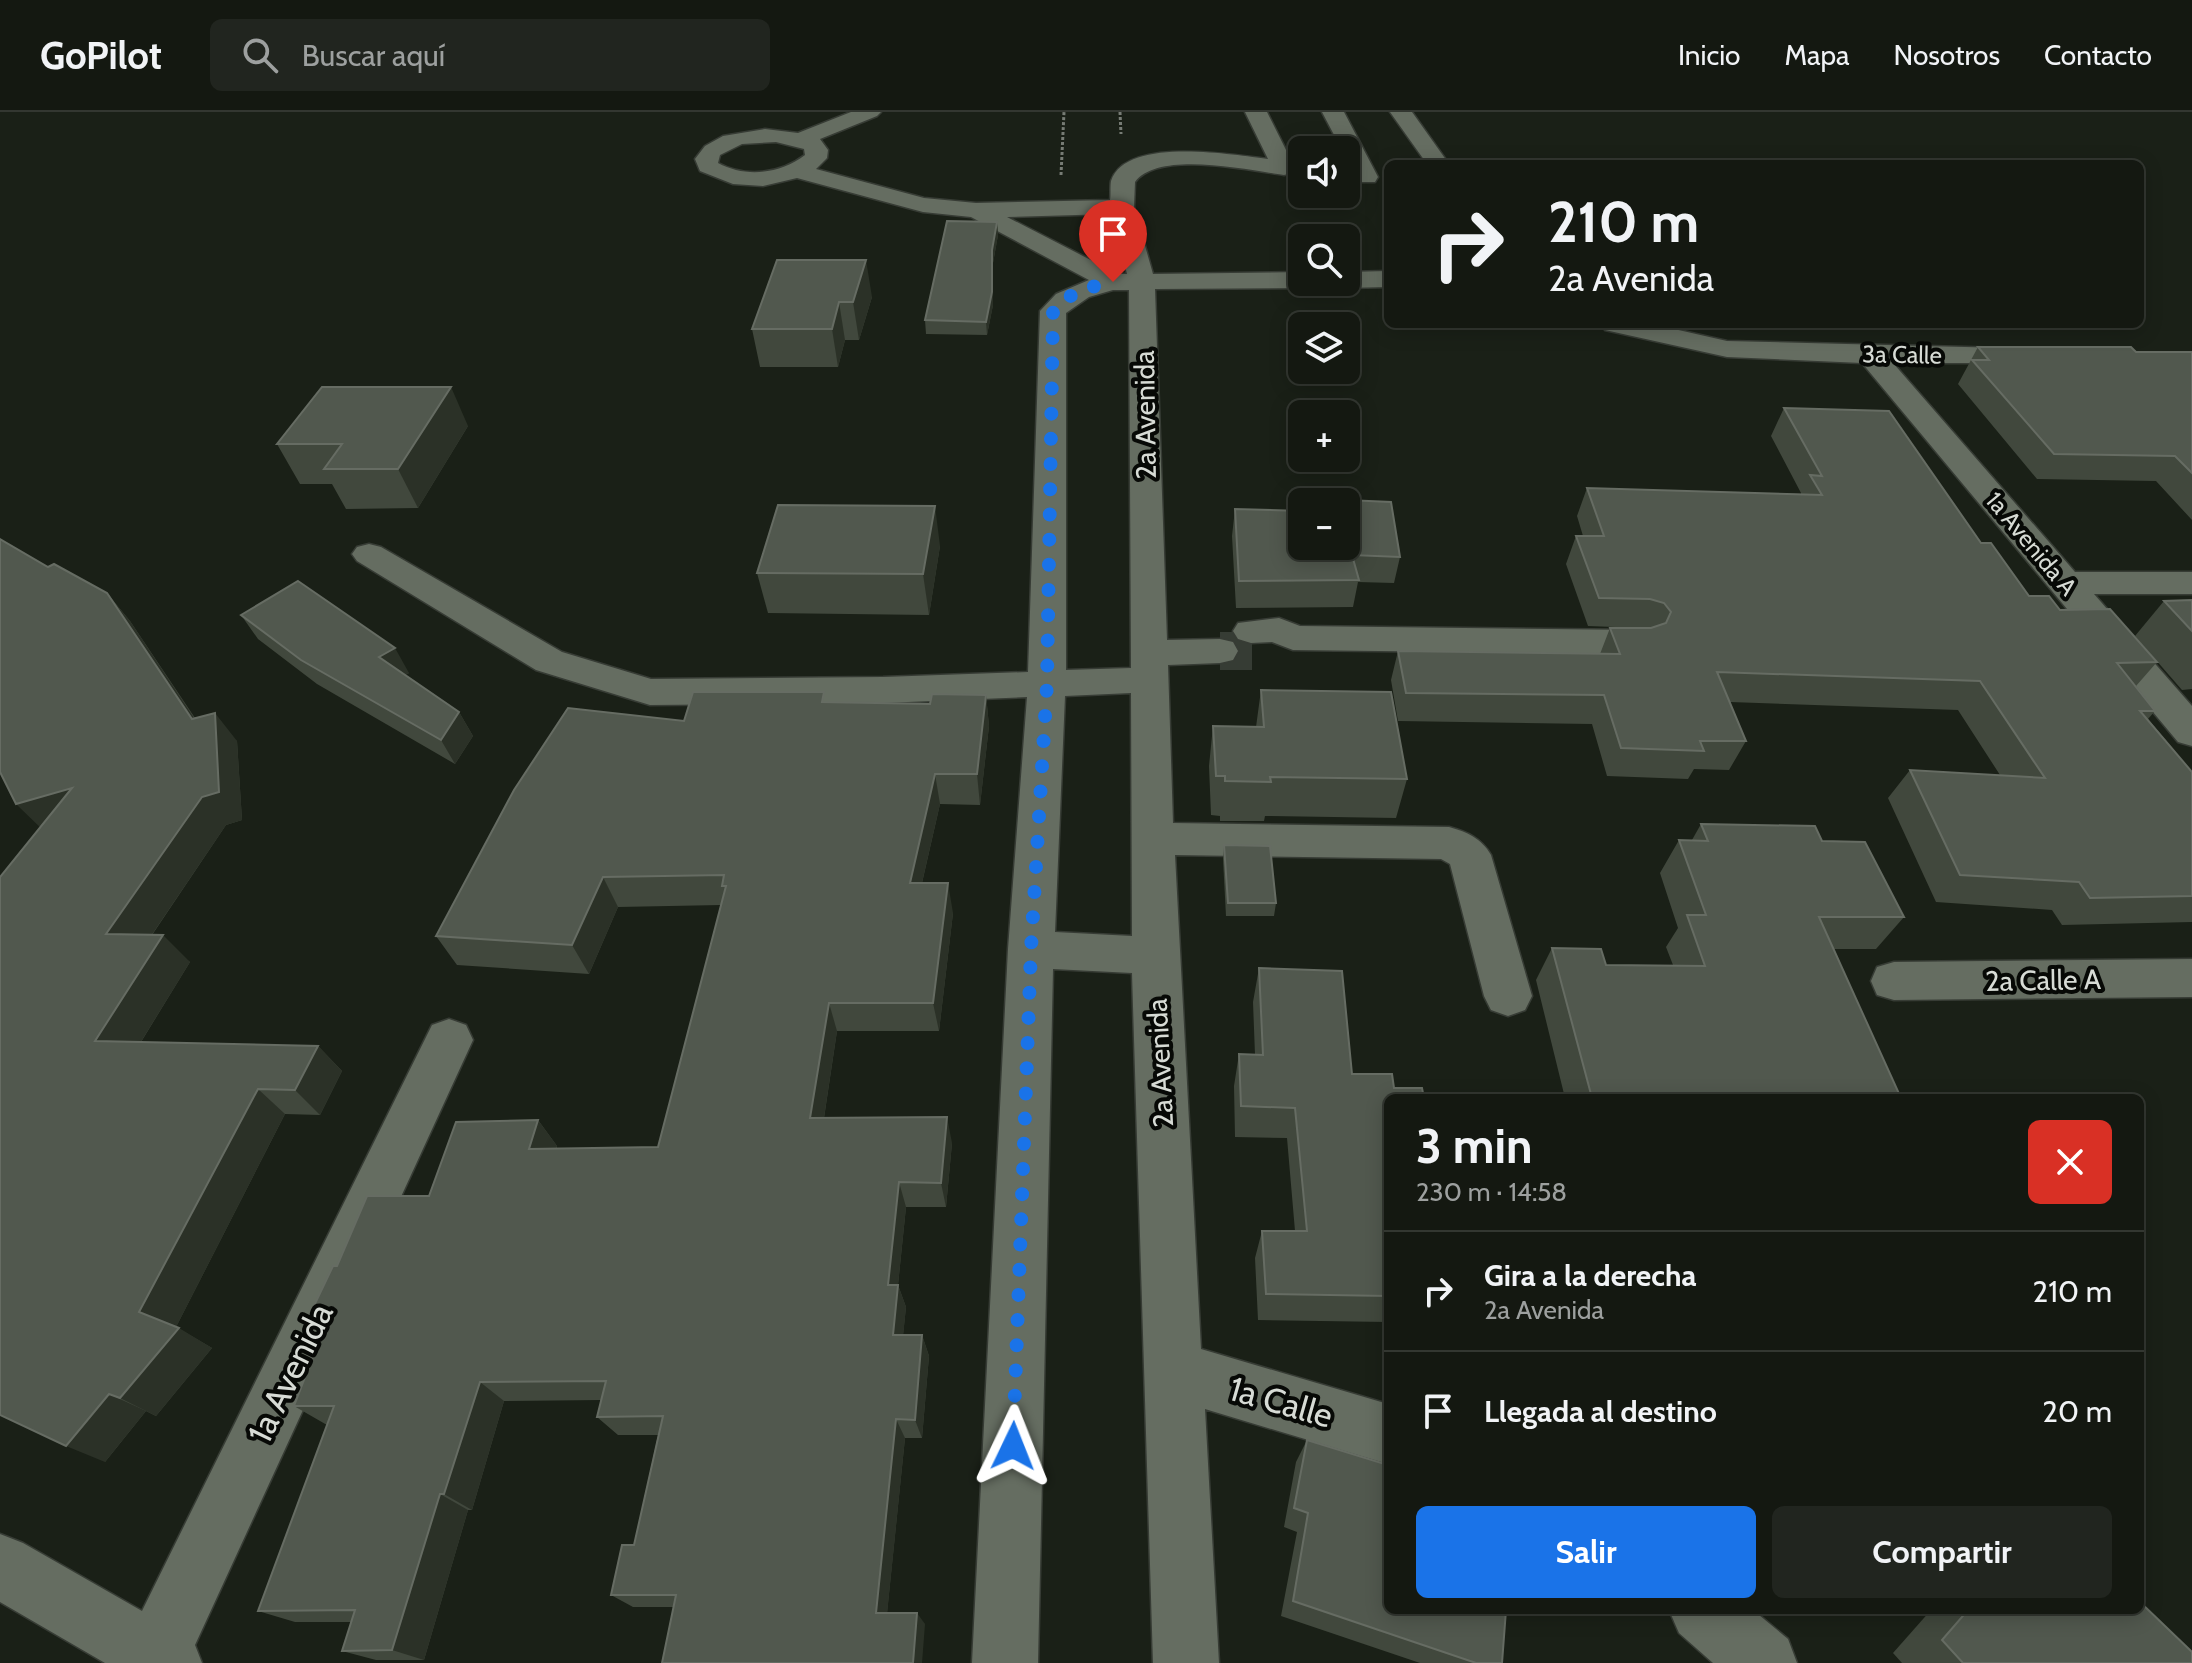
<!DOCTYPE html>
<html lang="es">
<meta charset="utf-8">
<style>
body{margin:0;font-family:Cabin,sans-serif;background:#21251f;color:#f1f3f6;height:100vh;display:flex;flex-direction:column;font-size:30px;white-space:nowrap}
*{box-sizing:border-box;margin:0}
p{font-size:26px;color:#9da09f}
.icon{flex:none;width:44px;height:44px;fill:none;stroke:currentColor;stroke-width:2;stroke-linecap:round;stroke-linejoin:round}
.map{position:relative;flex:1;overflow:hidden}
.panel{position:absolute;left:1384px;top:982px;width:760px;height:520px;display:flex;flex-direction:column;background:#141811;border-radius:12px;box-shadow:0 4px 20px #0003,0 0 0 2px #333731}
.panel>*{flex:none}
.hud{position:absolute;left:1384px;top:48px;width:760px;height:168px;border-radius:12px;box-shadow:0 4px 20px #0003,0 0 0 2px #333731;background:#141811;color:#f1f3f6;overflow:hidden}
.controls{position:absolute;left:1288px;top:24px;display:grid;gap:16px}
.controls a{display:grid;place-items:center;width:72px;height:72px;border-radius:12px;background:#141811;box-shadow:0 4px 20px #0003,0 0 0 2px #333731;font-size:40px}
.pin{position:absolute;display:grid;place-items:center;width:68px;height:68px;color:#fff;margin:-82px -34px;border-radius:50% 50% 50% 0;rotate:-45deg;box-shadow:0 0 8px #0007}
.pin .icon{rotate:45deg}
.me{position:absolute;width:88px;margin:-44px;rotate:2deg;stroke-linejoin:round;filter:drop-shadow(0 0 6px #0008)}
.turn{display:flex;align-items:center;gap:28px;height:168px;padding:0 32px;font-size:36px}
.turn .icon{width:104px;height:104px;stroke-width:2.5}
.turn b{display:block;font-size:56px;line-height:68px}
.round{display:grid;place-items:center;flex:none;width:84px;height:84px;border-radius:12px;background:#21251f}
.headline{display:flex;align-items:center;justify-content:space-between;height:136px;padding:0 32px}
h1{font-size:48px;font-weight:700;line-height:60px}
.button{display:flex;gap:16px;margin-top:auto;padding:16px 32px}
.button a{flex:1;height:92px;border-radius:12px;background:#1a73e8;color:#fff;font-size:32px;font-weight:700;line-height:92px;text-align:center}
.button a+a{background:#21251f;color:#f1f3f6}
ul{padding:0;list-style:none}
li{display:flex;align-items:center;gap:24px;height:120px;padding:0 32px;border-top:2px solid #333731}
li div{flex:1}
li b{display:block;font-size:30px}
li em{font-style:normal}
header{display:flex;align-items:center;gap:48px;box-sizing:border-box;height:112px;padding:0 40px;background:#141811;border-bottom:2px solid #333731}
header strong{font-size:38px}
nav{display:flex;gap:44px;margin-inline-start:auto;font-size:28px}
.search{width:560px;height:72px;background:#21251f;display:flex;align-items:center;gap:20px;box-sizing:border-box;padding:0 28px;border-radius:12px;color:#9da09f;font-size:30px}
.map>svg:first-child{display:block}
</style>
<header>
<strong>GoPilot</strong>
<div class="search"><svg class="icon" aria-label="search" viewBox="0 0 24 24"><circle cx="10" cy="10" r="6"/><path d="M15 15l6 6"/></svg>Buscar aquí</div>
<nav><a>Inicio</a><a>Mapa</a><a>Nosotros</a><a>Contacto</a></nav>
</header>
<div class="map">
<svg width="2192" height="1551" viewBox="0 0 2192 1551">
<rect width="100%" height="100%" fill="#1a2017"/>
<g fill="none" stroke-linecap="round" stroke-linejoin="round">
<path stroke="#363c34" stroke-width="38" stroke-dasharray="38 19" stroke-linecap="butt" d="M 1220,539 L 1252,539"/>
<defs>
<g id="minor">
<path d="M 851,0 L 881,0 L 877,4 L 820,27 L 828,38 L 827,46 L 816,57 L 924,86 L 976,91 L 1110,88 C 1111,83 1110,75 1111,69 C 1126,24 1233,43 1268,47 L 1245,0 L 1267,0 L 1295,56 L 1292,61 L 1284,63 C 1249,58 1158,38 1135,70 L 1134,95 L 1153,162 L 1302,160 L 1302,170 L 1314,170 L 1302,176 L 1155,177 L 1167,528 L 1220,527 L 1233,530 L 1238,539 L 1233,548 L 1220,551 L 1168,553 L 1173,711 L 1449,715 C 1467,720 1481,726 1491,743 L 1532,884 L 1525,898 L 1508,904 L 1491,898 L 1484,884 L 1450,752 L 1441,747 L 1175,743 L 1201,1237 L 1388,1292 L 1388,1352 L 1205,1297 L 1219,1551 L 1153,1551 L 1132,861 L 1053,857 L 1038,1551 L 972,1551 L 1008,837 L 1027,585 L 883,591 L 650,593 L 536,558 L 357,449 L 352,442 L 357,435 L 369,432 L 381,435 L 562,540 L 651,567 L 883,565 L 1028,560 L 1040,199 L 1056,182 L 1089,168 L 971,105 L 923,100 L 797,66 L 763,74 L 733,72 L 700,59 L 695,47 L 705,34 L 723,24 L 765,17 L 798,21 ZM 776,30 L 804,37 L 805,43 C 780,62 746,66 718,51 L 720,43 L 742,32 ZM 1112,102 L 1127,162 L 1118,162 L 1007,105 ZM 1113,178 L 1129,178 L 1131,556 L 1066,558 L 1066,201 L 1089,185 ZM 1131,581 L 1132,824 L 1055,820 L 1065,584 Z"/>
<path d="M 1322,0 L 1344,0 L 1378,65 L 1375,70 L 1359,70 L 1346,46 L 1346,38 L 1342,38 Z"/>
<path d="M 1390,0 L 1412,0 L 1449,52 L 1427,52 Z"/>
<path d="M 1388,159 L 1388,175 L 1346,176 L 1334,170 L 1346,170 L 1346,160 Z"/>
<path d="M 1601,212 L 1652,212 L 1727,229 L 2044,237 L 2048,243 L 2044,249 L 2034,251 L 1893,251 L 2075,460 L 2192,460 L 2192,482 L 2094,482 L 2192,594 L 2192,634 L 2178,630 L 1862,251 L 1727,245 L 1605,218 Z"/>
<path d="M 1279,506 L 1300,514 L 1637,518 L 1650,522 L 1655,530 L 1650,538 L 1637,542 L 1293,538 L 1272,530 L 1251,531 L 1238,527 L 1233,519 L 1238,511 Z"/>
<path d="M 2192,847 L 2192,885 L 1894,888 L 1877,883 L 1871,869 L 1877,855 L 1894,850 Z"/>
<path d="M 449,907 L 466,913 L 473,928 L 195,1533 L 202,1551 L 105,1551 L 0,1490 L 0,1422 L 23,1431 L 142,1499 L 432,913 Z"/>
<path d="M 1669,1498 L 1753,1498 L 1788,1527 L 1797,1551 L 1713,1551 L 1679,1521 Z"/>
</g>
</defs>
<use href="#minor" stroke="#373c35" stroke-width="3"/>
<g stroke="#777c75" stroke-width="3" stroke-dasharray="3 2" stroke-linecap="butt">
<path d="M 1120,0 L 1121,22"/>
<path d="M 1061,63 L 1064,0"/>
</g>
<use href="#minor" fill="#656d61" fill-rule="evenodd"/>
</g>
<g fill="#41483d">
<path d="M 997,110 L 998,123 L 993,151 L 993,193 L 987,223 L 926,222 L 925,208 Z"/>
<path d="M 777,148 L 872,185 L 859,228 L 845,228 L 838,255 L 760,255 L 752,217 Z"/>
<path d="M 1978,235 L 2136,240 L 2192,240 L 2192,408 L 2156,369 L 2037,367 L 1958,272 Z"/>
<path d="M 1784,296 L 1981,431 L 2029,484 L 2157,550 L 2136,574 L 2155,599 L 2148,607 L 2192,660 L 2192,810 L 2062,813 L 2052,798 L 1936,790 L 1888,686 L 1910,658 L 2000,663 L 1958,598 L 1730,590 L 1746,629 L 1729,658 L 1694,657 L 1688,667 L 1607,664 L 1592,612 L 1398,609 L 1391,568 L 1398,539 L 1600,542 L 1610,516 L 1641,516 L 1588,514 L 1566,452 L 1576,424 L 1583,424 L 1577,404 L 1587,376 L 1801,382 L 1801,381 L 1771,324 Z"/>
<path d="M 468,314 L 418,396 L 346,397 L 332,372 L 300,372 L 277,332 Z"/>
<path d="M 1346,388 L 1400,445 L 1394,471 L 1358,470 L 1353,495 L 1236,496 L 1232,424 L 1235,397 L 1346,434 Z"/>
<path d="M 940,434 L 929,503 L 768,501 L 757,461 Z"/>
<path d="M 48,455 L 107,481 L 130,509 L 195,606 L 237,629 L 242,708 L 226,713 L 152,823 L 190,850 L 141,930 L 318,934 L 342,959 L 320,1003 L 285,1002 L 176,1215 L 212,1236 L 156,1304 L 146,1299 L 105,1350 L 40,715 Z"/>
<path d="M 2192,488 L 2192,577 L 2182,578 L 2135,524 L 2164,489 Z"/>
<path d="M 241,503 L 409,561 L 405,563 L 459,600 L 473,624 L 455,652 L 317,572 L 258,527 Z"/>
<path d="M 1261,578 L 1407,667 L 1396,706 L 1265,704 L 1264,709 L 1220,709 L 1220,704 L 1211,703 L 1209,654 L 1213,614 L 1256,615 Z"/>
<path d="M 986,583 L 989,614 L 980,693 L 940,692 L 922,771 L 953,801 L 939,919 L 837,919 L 824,1006 L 952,1031 L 946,1095 L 906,1095 L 898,1173 L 906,1195 L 903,1223 L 922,1223 L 929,1244 L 922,1326 L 905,1326 L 887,1501 L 925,1512 L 674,1495 L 633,1495 L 611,1483 L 634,1433 L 658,1323 L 618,1323 L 597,1305 L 601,1288 L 504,1289 L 472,1398 L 468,1398 L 424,1548 L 376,1548 L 342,1539 L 352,1510 L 295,1510 L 258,1499 L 327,1313 L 294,1294 L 326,1211 L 311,1200 L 337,1154 L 429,1084 L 538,1008 L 557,1034 L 557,1037 L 658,1035 L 721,793 L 618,795 L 589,862 L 457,853 L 436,824 L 684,609 L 827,590 L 930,592 Z"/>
<path d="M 1701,712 L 1822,729 L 1904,805 L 1876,837 L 1834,837 L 1901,986 L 1565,986 L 1536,868 L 1552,836 L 1606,853 L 1673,853 L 1666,835 L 1678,816 L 1660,761 L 1679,728 L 1692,728 Z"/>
<path d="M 1224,733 L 1276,791 L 1274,804 L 1226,804 L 1223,747 Z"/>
<path d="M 1259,856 L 1352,962 L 1388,986 L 1388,1210 L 1258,1208 L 1255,1146 L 1262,1119 L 1295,1119 L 1287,1026 L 1235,1025 L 1234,974 L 1239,942 L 1255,943 L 1253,890 Z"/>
<path d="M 1307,1328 L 1502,1551 L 1420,1551 L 1281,1504 L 1297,1420 L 1284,1415 L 1296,1350 Z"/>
<path d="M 1931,1498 L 2140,1498 L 2192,1551 L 1902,1551 L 1893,1541 Z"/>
</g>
<g fill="#2b3127">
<path d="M 997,110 L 998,123 L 993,151 L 993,193 L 987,223 L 986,210 L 992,138 Z"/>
<path d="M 866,148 L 872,185 L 859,228 L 853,190 Z"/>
<path d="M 839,190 L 845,228 L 838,255 L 832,217 Z"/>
<path d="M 451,275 L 468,314 L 418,396 L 398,357 Z"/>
<path d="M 935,394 L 940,434 L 929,503 L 923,462 Z"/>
<path d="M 107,481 L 130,509 L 214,636 L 192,607 Z"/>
<path d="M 395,536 L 409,561 L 394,570 L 379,545 Z"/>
<path d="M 986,583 L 989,614 L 980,693 L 977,662 Z"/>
<path d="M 459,600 L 473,624 L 455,652 L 441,628 Z"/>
<path d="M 215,601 L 237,629 L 242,708 L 226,713 L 134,849 L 106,822 Z"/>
<path d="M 935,662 L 940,692 L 915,801 L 910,771 Z"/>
<path d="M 72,676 L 45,720 L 16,692 Z"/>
<path d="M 603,765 L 618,795 L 589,862 L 572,833 Z"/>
<path d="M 948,771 L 953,801 L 939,919 L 933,891 Z"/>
<path d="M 163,823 L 190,850 L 126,954 L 95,929 Z"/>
<path d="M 829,891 L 837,919 L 820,1032 L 810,1006 Z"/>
<path d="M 318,934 L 342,959 L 320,1003 L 295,978 Z"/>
<path d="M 258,977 L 285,1002 L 174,1219 L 139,1200 Z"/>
<path d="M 947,1005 L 952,1031 L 946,1095 L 941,1071 Z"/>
<path d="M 538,1008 L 557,1034 L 549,1063 L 529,1037 Z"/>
<path d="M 899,1070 L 906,1095 L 898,1173 L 906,1195 L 901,1244 L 893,1223 L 888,1173 Z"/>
<path d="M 179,1216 L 212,1236 L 156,1304 L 120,1286 Z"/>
<path d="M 922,1223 L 929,1244 L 922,1326 L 915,1308 Z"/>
<path d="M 480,1270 L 504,1289 L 472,1398 L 444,1382 Z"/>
<path d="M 109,1282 L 146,1299 L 105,1350 L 66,1334 Z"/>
<path d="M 896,1307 L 905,1326 L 886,1512 L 876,1501 Z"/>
<path d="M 440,1382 L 468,1398 L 424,1548 L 392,1538 Z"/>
<path d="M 917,1501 L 925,1512 L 922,1551 L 913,1551 Z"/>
</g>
<g fill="#51584e" stroke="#666c63" stroke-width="2">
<path d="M 947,109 L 997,110 L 992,138 L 992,180 L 986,210 L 925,208 Z"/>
<path d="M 777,148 L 866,148 L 853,190 L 839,190 L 832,217 L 752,217 Z"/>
<path d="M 1978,235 L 2131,235 L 2136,240 L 2192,240 L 2192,361 L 2175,344 L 2054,342 L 1972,248 L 1989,248 Z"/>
<path d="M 322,275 L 451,275 L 398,357 L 324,357 L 342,332 L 277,332 Z"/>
<path d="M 1784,296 L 1889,299 L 1981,431 L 1991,431 L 2029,484 L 2049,484 L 2060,498 L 2110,497 L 2157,550 L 2117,551 L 2155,599 L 2140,599 L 2192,660 L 2192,784 L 2090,786 L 2079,770 L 1960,763 L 1910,658 L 2045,666 L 1980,569 L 1717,560 L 1746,629 L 1700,629 L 1704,639 L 1621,636 L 1604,583 L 1406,581 L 1398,539 L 1620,542 L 1610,516 L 1651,516 L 1666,511 L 1671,500 L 1664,491 L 1650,487 L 1599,486 L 1576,424 L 1604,424 L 1587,376 L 1822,383 L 1810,363 L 1822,364 Z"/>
<path d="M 1346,388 L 1391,390 L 1400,445 L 1352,443 L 1359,468 L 1239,469 L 1235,397 L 1302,399 L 1302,434 L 1346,434 L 1346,399 L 1348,399 Z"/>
<path d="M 778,393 L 935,394 L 923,462 L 757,461 Z"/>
<path d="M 0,427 L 48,455 L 54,452 L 107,481 L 192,607 L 215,601 L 219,680 L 202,685 L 106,822 L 163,823 L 95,929 L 318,934 L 295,978 L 258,977 L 139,1200 L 179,1216 L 120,1286 L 109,1282 L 66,1334 L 0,1303 L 0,765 L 72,676 L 16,692 L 0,660 Z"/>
<path d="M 298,469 L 395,536 L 379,545 L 459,600 L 441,628 L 301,548 L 241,503 Z"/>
<path d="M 2192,488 L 2192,519 L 2164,489 Z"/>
<path d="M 1261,578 L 1391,580 L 1407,667 L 1270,665 L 1271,670 L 1225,669 L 1225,664 L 1216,664 L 1213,614 L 1264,615 Z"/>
<path d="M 693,580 L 824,580 L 822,590 L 930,592 L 932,582 L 986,583 L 977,662 L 935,662 L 910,771 L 948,771 L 933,891 L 829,891 L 810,1006 L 947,1005 L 941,1071 L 899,1070 L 888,1173 L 898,1173 L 893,1223 L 922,1223 L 915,1308 L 896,1307 L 876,1501 L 917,1501 L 913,1551 L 662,1551 L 676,1483 L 611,1483 L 622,1433 L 634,1433 L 663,1304 L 597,1305 L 606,1269 L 480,1270 L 444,1382 L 440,1382 L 392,1538 L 342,1539 L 355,1498 L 258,1499 L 334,1294 L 294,1294 L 330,1200 L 311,1200 L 333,1154 L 337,1154 L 367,1084 L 429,1084 L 456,1010 L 538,1008 L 529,1037 L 658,1035 L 726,774 L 722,774 L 724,763 L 603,765 L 572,833 L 436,824 L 514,678 L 568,596 L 684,609 Z"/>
<path d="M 1701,712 L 1815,714 L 1822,729 L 1865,730 L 1904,805 L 1819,805 L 1901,986 L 1592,986 L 1552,836 L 1601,837 L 1606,853 L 1705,854 L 1687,803 L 1706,803 L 1679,728 L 1708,729 Z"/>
<path d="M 1224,733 L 1270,734 L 1276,791 L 1228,791 Z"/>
<path d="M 1259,856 L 1342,859 L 1352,962 L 1392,962 L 1394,976 L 1422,976 L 1424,986 L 1388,986 L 1388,1184 L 1266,1182 L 1262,1119 L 1307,1119 L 1295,996 L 1241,994 L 1239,942 L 1263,943 Z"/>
<path d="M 1307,1328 L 1388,1353 L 1388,1498 L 1506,1498 L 1502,1551 L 1476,1551 L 1293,1489 L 1308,1401 L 1294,1396 Z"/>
<path d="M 2140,1490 L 2192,1540 L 2192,1551 L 1963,1551 L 1942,1528 L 1968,1498 L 2140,1498 Z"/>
</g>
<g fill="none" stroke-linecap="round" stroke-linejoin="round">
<path stroke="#1a73e8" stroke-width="14" stroke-dasharray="0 25.2" d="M 1013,1334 L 1031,837 L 1047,572 L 1053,199 C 1069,180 1089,175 1113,170"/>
</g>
<g text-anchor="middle" stroke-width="8" stroke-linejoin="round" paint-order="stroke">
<g font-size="24" fill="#d7dbd5" stroke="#070906">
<text transform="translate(1902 243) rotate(1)" y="8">3a Calle</text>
<text transform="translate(2031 432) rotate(50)" y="8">1a Avenida A</text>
</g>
<g font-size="28" fill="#d7dbd5" stroke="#070906">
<text transform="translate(1145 303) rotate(-91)" y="10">2a Avenida</text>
<text transform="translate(2043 868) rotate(-1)" y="10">2a Calle A</text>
<text transform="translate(1160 951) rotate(-93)" y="10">2a Avenida</text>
</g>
<g font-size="34" fill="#d7dbd5" stroke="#070906">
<text transform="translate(290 1261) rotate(-64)" y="12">1a Avenida</text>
<text transform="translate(1281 1290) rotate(16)" y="12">1a Calle</text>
</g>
</g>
</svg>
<div class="controls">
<a><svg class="icon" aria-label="sound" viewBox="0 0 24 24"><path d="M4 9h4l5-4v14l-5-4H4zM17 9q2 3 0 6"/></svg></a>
<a><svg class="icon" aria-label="search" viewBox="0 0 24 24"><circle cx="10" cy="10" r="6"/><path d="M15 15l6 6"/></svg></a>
<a><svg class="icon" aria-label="layers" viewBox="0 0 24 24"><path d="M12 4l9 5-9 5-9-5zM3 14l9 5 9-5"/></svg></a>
<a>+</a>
<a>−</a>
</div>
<div class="pin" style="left:1113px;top:170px;background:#d93025"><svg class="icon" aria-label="arrive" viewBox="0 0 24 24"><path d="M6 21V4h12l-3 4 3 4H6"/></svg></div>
<svg class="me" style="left:1013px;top:1334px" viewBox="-20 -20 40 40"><path d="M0-17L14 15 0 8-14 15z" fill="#1a73e8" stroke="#fff" stroke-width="4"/></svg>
<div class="hud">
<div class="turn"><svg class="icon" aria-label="right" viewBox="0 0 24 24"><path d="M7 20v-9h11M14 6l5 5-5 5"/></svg><div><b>210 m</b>2a Avenida</div></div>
</div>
<section class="panel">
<div class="headline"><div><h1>3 min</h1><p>230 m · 14:58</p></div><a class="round" style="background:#d93025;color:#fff"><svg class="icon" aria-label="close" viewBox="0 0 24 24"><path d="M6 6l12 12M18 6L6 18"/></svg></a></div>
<ul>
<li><svg class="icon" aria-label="right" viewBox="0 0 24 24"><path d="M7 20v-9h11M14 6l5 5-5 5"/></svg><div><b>Gira a la derecha</b><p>2a Avenida</p></div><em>210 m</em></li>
<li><svg class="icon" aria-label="arrive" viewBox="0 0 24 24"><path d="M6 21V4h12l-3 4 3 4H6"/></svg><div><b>Llegada al destino</b></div><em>20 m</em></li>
</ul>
<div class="button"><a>Salir</a><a>Compartir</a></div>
</section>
</div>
